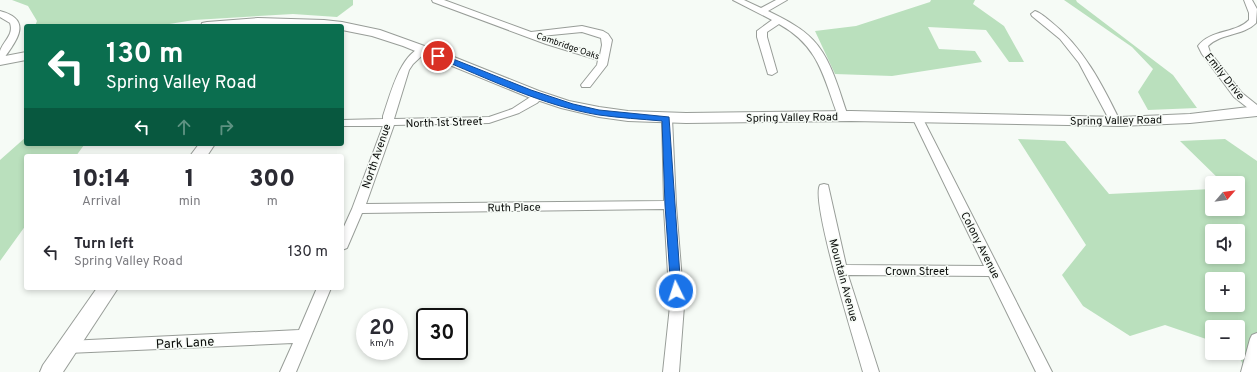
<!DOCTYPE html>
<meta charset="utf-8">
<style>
body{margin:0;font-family:Overpass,sans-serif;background:#f2f2f3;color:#2b2b33;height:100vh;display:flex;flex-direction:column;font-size:15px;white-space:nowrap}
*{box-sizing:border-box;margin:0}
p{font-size:13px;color:#7c7c81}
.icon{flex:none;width:22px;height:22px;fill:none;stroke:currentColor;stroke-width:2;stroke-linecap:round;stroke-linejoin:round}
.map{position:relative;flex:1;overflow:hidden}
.panel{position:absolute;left:24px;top:154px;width:320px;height:136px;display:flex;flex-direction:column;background:#fff;border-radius:4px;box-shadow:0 2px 6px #0003}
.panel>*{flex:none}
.top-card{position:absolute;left:24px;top:24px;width:320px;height:122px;border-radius:4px;box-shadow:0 2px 6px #0003;background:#0b6e4f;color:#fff;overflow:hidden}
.needle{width:26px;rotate:62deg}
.tools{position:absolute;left:1205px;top:176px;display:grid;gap:8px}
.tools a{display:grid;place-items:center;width:40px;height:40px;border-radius:4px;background:#fff;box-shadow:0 2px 6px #0003;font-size:20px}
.speed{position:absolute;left:356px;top:308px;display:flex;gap:8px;font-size:20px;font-weight:700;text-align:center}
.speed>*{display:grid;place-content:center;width:52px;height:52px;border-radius:50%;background:#fff;box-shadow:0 2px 6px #0003;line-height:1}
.speed small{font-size:10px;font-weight:400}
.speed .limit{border:2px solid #111;border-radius:6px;background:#fff;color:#111}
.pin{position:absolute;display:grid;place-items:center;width:34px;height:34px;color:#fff;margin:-17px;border:2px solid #fff;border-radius:50%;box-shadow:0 1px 4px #0007}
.me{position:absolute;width:44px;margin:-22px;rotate:356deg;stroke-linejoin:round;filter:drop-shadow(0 0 3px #0008)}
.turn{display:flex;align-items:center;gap:14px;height:84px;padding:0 16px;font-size:18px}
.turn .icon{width:52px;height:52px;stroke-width:2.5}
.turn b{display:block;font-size:28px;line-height:34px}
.lanes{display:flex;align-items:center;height:38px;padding:0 16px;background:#0003;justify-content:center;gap:20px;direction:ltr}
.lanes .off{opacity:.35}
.eta{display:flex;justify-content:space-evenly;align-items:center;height:68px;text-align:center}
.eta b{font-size:24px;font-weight:800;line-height:28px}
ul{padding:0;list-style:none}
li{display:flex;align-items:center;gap:12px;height:60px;padding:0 16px}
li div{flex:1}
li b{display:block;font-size:15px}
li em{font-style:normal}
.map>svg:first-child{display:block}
</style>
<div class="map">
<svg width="1257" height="372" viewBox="0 0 1257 372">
<rect width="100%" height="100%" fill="#f6fbf6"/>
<g fill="#bae0bd" fill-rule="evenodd">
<path d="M 12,0 L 353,0 L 353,5 L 337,17 L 293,14 L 194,20 L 157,26 L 35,26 L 37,21 L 28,6 Z"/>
<path d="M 931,0 L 975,0 L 973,4 L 1004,26 L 1024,62 L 1009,62 L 986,30 L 928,27 L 939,49 L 975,51 L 982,62 L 892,76 L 835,74 L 815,31 L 856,26 L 930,2 Z"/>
<path d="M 1064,0 L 1076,0 L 1077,2 L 1173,75 L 1197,108 L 1148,110 L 1138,92 L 1153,69 L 1132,47 Z"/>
<path d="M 26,137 L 26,144 L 84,145 L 76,156 L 26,156 L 26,225 L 0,261 L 0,160 Z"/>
<path d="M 1018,139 L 1065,141 L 1109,194 L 1212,189 L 1212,209 L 1238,209 L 1238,183 L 1223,183 L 1180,141 L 1225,139 L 1257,161 L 1257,372 L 1247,372 L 1237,353 L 1238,327 L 1212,327 L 1212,341 L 1165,325 L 1130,336 L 1083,306 L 1062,275 L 1086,245 ZM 1212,231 L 1238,231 L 1238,257 L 1212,257 ZM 1212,279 L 1238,279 L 1238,305 L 1212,305 Z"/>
</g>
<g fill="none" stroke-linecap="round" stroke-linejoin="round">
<defs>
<g id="street">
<path d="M 432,0 L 444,0 L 531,32 L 582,26 L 603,31 L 608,34 L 612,40 L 607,65 L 590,87 L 582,87 L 581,85 L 597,65 L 598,60 L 546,44 L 433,2 ZM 582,32 L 601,38 L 602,45 L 600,55 L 541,36 Z"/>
<path d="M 733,0 L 744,0 L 761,8 L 776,0 L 787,0 L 768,11 C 784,19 801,27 813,40 C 832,60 839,91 848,116 L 847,118 L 843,119 L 838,116 C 823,76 819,46 779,24 L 767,32 L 767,37 L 777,72 L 772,75 L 768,74 L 757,37 L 757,31 L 772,20 Z"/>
<path d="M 1244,0 L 1252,0 L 1257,9 L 1256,23 C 1243,36 1221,33 1208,46 L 1210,52 L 1242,93 L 1257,105 L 1257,113 L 1253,112 L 1234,97 L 1202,54 L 1198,46 C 1211,29 1235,34 1249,20 L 1249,13 Z"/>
<path d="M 0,11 C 34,20 16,41 3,60 L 0,61 C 0,58 0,53 0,51 C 4,40 14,35 10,23 L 0,17 Z"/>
<path d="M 1035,11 C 1041,13 1046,18 1050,21 C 1083,47 1102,84 1120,121 L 1119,123 L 1111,123 L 1079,63 L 1060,39 L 1032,16 L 1031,14 Z"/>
<path d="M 423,47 L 428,50 L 413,64 L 409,70 L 394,119 L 489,117 L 512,109 L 535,94 L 543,94 L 544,96 L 537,103 L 519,113 L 489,123 L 394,125 L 366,204 L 664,201 L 662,118 L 663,116 L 671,116 L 672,118 L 676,205 L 684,306 L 679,372 L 663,372 L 670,306 L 664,209 L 362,213 L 347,248 L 342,250 L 342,231 L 352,209 L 383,126 L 342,126 L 342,120 L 383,119 L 383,116 C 390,96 400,53 423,47 Z"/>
<path d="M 917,114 L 922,117 L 1052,372 L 1036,372 L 989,276 L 848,275 L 879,372 L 863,372 C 856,346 810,201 820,185 L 824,184 L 828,185 L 846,265 L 984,266 L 912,117 Z"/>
<path d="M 317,288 L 331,288 L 296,372 L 280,372 L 293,343 L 68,353 L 63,352 L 61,347 L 63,342 L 68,341 L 299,330 Z"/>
<path d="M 1257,333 L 1257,372 L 1241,372 L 1250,339 L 1252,335 Z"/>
</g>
<g id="secondary">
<path d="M 258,18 L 324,20 L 342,22 L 380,30 L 444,53 L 539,91 L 569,101 L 599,107 L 628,111 L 686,113 L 851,111 L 1120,117 L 1190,114 L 1257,106 L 1257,116 L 1190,123 L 1120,126 L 851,121 L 686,123 L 628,121 L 599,117 L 561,108 L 528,97 L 403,46 L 372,36 L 342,30 L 342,26 L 201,26 L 202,23 L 207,22 Z"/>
<path d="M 26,52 L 26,60 L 0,65 L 0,57 Z"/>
<path d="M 199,144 L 215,144 L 207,156 L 190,156 Z"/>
<path d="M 97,288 L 118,288 L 63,372 L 40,372 L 43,365 Z"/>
</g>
</defs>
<use href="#street" stroke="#989d98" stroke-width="2"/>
<use href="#secondary" stroke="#989d98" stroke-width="2"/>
<use href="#street" fill="#fff" fill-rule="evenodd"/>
<use href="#secondary" fill="#fff" fill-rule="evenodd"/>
</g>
<path fill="#1a73e8" stroke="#114b97" d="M 438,53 L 531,90 L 573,104 L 599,110 L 669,117 L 681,291 L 680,294 L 676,295 L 672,294 L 671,291 L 665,205 L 662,121 C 641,119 620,118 599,115 C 543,106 487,78 435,57 L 435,54 Z"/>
<g text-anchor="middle" stroke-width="3" stroke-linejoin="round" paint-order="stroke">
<g font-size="9" fill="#0a0c0a" stroke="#f6fbf6">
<text transform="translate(568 46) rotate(19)" y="3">Cambridge Oaks</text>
</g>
<g font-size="11" fill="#0a0c0a" stroke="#f6fbf6">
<text transform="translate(1225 76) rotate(51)" y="4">Emily Drive</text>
<text transform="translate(792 117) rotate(-1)" y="4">Spring Valley Road</text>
<text transform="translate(1116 120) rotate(-1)" y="4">Spring Valley Road</text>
<text transform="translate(444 122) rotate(-2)" y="4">North 1st Street</text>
<text transform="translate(376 156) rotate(-71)" y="4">North Avenue</text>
<text transform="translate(514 207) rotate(-1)" y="4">Ruth Place</text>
<text transform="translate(981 245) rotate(63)" y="4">Colony Avenue</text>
<text x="917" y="275">Crown Street</text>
<text transform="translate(844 280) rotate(75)" y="4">Mountain Avenue</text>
</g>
<g font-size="13" fill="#0a0c0a" stroke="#f6fbf6">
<text transform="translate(185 342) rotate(-3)" y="5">Park Lane</text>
</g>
</g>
</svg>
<div class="tools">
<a><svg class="needle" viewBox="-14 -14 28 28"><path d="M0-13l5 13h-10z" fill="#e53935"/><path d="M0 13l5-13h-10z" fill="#7c7c81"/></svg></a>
<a><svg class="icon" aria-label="sound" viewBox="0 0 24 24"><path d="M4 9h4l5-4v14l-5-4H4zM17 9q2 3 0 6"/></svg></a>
<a>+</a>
<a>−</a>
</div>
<div class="speed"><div>20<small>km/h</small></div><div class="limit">30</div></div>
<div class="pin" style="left:438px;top:56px;background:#d93025"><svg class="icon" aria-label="arrive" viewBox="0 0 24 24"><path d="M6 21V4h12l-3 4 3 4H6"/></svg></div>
<svg class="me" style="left:676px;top:291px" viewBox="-20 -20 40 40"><circle r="17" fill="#1a73e8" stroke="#fff" stroke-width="3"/><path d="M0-11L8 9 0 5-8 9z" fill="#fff"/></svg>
<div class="top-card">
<div class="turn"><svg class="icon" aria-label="left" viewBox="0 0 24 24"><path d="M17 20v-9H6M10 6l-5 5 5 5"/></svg><div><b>130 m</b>Spring Valley Road</div></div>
<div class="lanes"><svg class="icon" aria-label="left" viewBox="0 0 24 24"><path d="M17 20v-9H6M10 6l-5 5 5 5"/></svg><svg class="icon off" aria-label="ahead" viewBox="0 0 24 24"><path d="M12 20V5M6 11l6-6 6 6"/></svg><svg class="icon off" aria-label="right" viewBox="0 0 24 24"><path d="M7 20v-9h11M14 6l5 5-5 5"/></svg></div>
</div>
<section class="panel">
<div class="eta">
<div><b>10:14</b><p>Arrival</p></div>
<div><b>1</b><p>min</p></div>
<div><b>300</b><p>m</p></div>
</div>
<ul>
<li><svg class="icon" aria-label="left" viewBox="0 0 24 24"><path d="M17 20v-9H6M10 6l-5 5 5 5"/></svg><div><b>Turn left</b><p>Spring Valley Road</p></div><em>130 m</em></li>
</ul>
</section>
</div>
